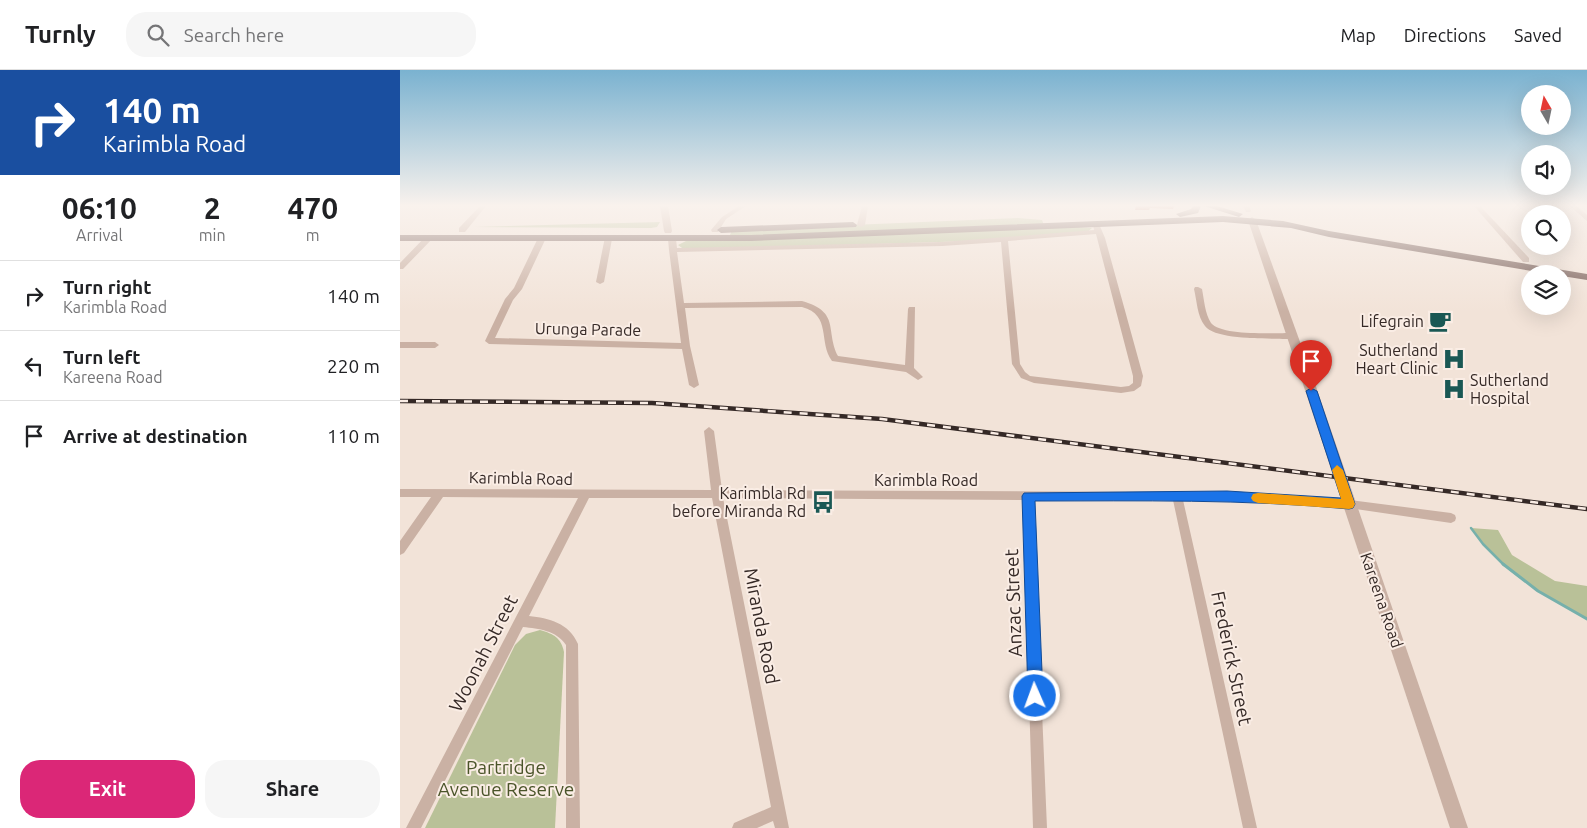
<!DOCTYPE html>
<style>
body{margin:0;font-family:Ubuntu,sans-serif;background:#f6f6f6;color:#202124;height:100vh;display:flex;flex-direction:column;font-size:19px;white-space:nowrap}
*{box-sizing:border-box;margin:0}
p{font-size:16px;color:#757577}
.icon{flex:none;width:28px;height:28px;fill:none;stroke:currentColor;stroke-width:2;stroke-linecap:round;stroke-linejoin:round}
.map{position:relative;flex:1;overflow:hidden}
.side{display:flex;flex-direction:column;background:#fff;width:400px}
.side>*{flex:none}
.guide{background:#1a4fa0;color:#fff;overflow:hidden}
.needle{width:32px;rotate:351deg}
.controls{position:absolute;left:1121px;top:15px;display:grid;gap:10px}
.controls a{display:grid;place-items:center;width:50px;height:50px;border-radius:50%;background:#fff;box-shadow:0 5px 20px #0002;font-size:25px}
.pin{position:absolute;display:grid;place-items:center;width:42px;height:42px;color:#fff;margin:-51px -21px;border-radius:50% 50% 50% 0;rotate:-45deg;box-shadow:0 0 5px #0007}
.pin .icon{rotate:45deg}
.me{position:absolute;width:55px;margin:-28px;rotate:358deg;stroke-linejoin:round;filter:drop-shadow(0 0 4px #0008)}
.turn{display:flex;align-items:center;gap:18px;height:105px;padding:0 20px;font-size:22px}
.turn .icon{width:65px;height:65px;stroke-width:2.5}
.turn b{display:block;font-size:35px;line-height:42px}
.eta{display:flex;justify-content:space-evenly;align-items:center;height:85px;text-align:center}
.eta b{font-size:30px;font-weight:700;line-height:35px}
.button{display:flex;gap:10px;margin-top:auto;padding:10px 20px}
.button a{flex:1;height:58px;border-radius:20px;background:#db2777;color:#fff;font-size:20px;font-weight:700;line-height:58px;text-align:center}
.button a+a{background:#f6f6f6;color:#202124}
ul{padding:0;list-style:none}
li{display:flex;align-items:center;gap:15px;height:70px;padding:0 20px;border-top:1px solid #e0e0e0}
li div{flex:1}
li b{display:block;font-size:19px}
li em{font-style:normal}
header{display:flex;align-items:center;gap:30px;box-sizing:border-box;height:70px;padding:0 25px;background:#fff;border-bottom:1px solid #e0e0e0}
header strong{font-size:24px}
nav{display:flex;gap:28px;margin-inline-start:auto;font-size:18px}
.search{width:350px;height:45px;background:#f6f6f6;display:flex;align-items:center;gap:12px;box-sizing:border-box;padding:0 18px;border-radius:20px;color:#757577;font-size:19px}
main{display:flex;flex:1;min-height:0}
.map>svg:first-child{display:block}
</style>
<header>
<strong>Turnly</strong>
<div class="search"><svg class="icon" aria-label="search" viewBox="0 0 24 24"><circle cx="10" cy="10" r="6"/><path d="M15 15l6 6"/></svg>Search here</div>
<nav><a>Map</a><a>Directions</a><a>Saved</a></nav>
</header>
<main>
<section class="side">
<div class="guide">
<div class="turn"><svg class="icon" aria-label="right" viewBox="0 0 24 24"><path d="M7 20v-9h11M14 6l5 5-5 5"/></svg><div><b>140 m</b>Karimbla Road</div></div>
</div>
<div class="eta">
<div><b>06:10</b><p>Arrival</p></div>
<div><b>2</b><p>min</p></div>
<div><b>470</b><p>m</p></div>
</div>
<ul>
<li><svg class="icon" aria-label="right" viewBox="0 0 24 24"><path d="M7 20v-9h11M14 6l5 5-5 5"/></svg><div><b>Turn right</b><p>Karimbla Road</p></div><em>140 m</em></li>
<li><svg class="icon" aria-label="left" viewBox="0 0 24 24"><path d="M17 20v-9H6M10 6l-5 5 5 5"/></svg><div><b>Turn left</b><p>Kareena Road</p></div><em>220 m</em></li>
<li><svg class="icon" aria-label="arrive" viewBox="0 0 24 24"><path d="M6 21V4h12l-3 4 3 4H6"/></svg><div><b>Arrive at destination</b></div><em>110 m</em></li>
</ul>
<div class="button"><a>Exit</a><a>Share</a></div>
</section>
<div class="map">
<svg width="1187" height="758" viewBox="0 0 1187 758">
<rect width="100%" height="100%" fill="#f2e3d8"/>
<g fill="#b9c198">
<path d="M 618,148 L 642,150 L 644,155 L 692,158 L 686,163 L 604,170 L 285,180 L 278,175 L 290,169 L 330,165 L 332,160 Z"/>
<path d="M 260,152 L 257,157 L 251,158 L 73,157 Z"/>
<path d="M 1071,458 L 1098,460 L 1112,485 L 1155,511 L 1187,516 L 1187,549 C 1142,524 1101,503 1071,458 Z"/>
<path d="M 140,560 C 154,564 161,568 164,582 L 155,758 L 25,758 L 115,575 L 126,564 Z"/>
</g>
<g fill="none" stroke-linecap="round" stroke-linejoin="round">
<path stroke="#76b0ab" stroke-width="2.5" d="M 1071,458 L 1083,474 L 1104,495"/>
<path stroke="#76b0ab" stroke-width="3" d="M 1103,494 L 1138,521 L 1187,549"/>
<g fill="#cab1a4" fill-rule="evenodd">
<path d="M 80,136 L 86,136 L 65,162 L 59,162 L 59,158 Z"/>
<path d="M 339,136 L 346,136 L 326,149 L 318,162 L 312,162 L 311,160 L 322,147 Z"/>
<path d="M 462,136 L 468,136 L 465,155 L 461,157 L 457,155 Z"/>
<path d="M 843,136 L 849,136 L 851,141 L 850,142 L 846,142 Z"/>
<path d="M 1074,136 L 1080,136 L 1129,188 L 1129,192 L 1123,192 Z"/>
<path d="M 1170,136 L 1177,136 L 1187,145 L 1187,151 Z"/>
<path d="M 693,154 L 699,154 L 705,168 L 743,306 L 741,316 L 734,321 L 721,323 L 634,313 L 621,308 L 612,294 L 601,172 L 542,176 L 277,182 L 284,233 L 402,231 C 441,242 425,261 438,286 L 505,295 L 508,239 L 509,237 L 515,237 L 514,298 L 523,307 L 518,310 L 506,302 L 432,291 C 418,272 432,245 402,237 L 285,238 L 290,276 L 299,315 L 294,318 L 289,315 L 282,279 L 89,274 L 85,271 L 105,229 L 114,218 L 138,168 L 142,166 L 146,168 L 122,219 L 113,230 L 95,268 L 281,273 L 269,180 L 268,169 L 272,167 L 276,169 L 277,178 L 542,172 L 694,160 ZM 696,164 L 733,306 L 733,313 L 729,316 L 721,317 L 630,306 L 625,302 L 620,294 L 608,171 Z"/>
<path d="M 27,165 L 34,167 L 3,199 L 0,199 L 0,193 Z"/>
<path d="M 205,167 L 212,169 L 204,212 L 200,214 L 196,212 Z"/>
<path d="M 795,217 L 798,217 L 802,219 C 804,229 805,244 811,253 C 821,266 875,263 892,263 L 896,266 L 892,269 C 874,268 816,271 805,256 C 797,246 797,231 794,219 Z"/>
<path d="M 0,272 L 35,272 L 39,275 L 35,278 L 0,278 Z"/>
<path d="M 309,357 L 314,361 L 322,420 L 827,422 L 942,429 L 1051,443 L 1055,445 L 1056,448 L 1055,451 L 1051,453 L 942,437 L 827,430 L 783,430 L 857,758 L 843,758 L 773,430 L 633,430 L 647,758 L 633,758 L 623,430 L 323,428 L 389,758 L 375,758 L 373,751 L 357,758 L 332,758 L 334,753 L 371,737 L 312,428 L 189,428 L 129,546 C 149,548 169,553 178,574 L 180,758 L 166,758 L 166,575 C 156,560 139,559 123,557 L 21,758 L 6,758 L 178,428 L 43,427 L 4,483 L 0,485 L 0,471 L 31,427 L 0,427 L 0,419 L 311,420 L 304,361 Z"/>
</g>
<g fill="#cab1a4" fill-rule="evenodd">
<path d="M 260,136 L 268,136 L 272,161 L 271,163 L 265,163 L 264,161 Z"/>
<path d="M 852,147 L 856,150 L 908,294 L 906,297 L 902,298 L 896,294 L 848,150 Z"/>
<path d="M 905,298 L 911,302 L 1068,758 L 1050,758 L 899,302 Z"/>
</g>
<g fill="#785d56" fill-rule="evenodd">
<path d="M 793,136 L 801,136 L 798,143 L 780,147 L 776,144 L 791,139 Z"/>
<path d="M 804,136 L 817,136 L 843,144 L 839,147 Z"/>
<path d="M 823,146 L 883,151 L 929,161 L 1187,204 L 1187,210 L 1162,206 L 1162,204 L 1150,204 L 929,167 L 891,158 L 823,152 L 351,171 L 0,171 L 0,165 L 351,165 Z"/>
<path d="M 453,152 L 457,155 L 456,157 L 321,163 L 317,160 L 321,157 Z"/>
</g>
<defs>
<path id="rail" d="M 0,331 L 252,333 L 482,349 L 1187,439"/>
</defs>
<use href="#rail" stroke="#352926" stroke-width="4.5"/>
<use href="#rail" stroke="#faede5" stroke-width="2.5" stroke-dasharray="8" stroke-linecap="butt"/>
</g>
<path fill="#ae4335" d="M 736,136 L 774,136 L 773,139 L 750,138 L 749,140 L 735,140 Z"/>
<linearGradient id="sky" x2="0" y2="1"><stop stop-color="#7ab2d0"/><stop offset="0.56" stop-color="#f9f2ed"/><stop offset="1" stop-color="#f9f2ed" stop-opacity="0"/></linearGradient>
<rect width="1187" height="242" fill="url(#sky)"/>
<path fill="#1a73e8" stroke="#114b97" d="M 911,318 L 917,321 L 955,434 L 953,438 L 949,439 C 844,429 739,431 635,431 L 643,626 L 640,631 L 635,633 L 630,631 L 628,626 L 622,426 L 624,423 L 827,421 L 941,428 L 906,321 Z"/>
<path fill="#f59e0b" d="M 937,395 L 943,400 L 955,434 L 953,438 L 949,439 L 858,433 L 853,431 L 851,428 L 853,424 L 858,423 L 941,429 L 932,400 Z"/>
<defs>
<symbol id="cafe-bare" viewBox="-9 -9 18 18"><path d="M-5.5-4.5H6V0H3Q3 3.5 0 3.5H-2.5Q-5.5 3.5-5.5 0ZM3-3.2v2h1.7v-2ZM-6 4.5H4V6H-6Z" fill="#1a5854" stroke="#faede5" stroke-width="2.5" paint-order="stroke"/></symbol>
<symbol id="hospital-bare" viewBox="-9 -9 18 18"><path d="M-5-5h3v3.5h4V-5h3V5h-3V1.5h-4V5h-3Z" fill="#1a5854" stroke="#faede5" stroke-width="2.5" paint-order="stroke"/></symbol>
<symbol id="bus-bare" viewBox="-9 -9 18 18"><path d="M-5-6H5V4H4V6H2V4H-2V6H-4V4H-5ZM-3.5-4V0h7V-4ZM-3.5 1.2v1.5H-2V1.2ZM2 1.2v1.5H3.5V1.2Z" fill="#1a5854" stroke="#faede5" stroke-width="2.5" paint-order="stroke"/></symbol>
</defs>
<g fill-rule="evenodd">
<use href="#cafe-bare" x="1024" y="235" width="32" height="32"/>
<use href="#hospital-bare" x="1038" y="273" width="32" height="32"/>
<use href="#hospital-bare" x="1038" y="303" width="32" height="32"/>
<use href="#bus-bare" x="407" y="416" width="32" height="32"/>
</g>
<g text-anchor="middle" stroke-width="4" stroke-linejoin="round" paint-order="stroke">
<g font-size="16" fill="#352926" stroke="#faede5" text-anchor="end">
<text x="1024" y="257">Lifegrain</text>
<text x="1038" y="286">Sutherland<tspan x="1038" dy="18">Heart Clinic</tspan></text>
<text x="1070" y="316" text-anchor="start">Sutherland<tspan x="1070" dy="18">Hospital</tspan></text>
<text x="406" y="429">Karimbla Rd<tspan x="406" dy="18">before Miranda Rd</tspan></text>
</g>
<g font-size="16" fill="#352926" stroke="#faede5">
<text transform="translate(188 259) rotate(1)" y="6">Urunga Parade</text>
<text transform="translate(121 408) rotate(1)" y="6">Karimbla Road</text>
<text x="526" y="416">Karimbla Road</text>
<text transform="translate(982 530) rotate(71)" y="6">Kareena Road</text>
</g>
<g font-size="19" fill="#352926" stroke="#faede5">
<text transform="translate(613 533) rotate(-92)" y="7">Anzac Street</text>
<text transform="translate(362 556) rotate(79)" y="7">Miranda Road</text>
<text transform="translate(83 583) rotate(-63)" y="7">Woonah Street</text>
<text transform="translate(832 588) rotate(78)" y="7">Frederick Street</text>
</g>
<g font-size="19" fill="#4a5429" stroke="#faede5">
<text x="106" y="704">Partridge<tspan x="106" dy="22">Avenue Reserve</tspan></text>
</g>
</g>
</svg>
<div class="controls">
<a><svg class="needle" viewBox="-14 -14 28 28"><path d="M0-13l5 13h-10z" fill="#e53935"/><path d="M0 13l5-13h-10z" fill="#757577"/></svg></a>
<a><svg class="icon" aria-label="sound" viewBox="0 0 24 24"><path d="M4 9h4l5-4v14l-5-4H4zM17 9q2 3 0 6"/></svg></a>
<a><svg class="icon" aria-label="search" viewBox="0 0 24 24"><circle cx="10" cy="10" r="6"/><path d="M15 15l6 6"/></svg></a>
<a><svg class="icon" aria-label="layers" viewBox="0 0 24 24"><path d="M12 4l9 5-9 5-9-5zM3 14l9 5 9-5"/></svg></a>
</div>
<div class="pin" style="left:911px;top:321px;background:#d93025"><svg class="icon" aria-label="arrive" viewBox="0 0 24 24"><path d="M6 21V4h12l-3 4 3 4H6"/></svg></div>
<svg class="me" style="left:635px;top:626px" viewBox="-20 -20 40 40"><circle r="17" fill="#1a73e8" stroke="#fff" stroke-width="3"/><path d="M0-11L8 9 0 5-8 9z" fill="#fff"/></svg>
</div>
</main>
